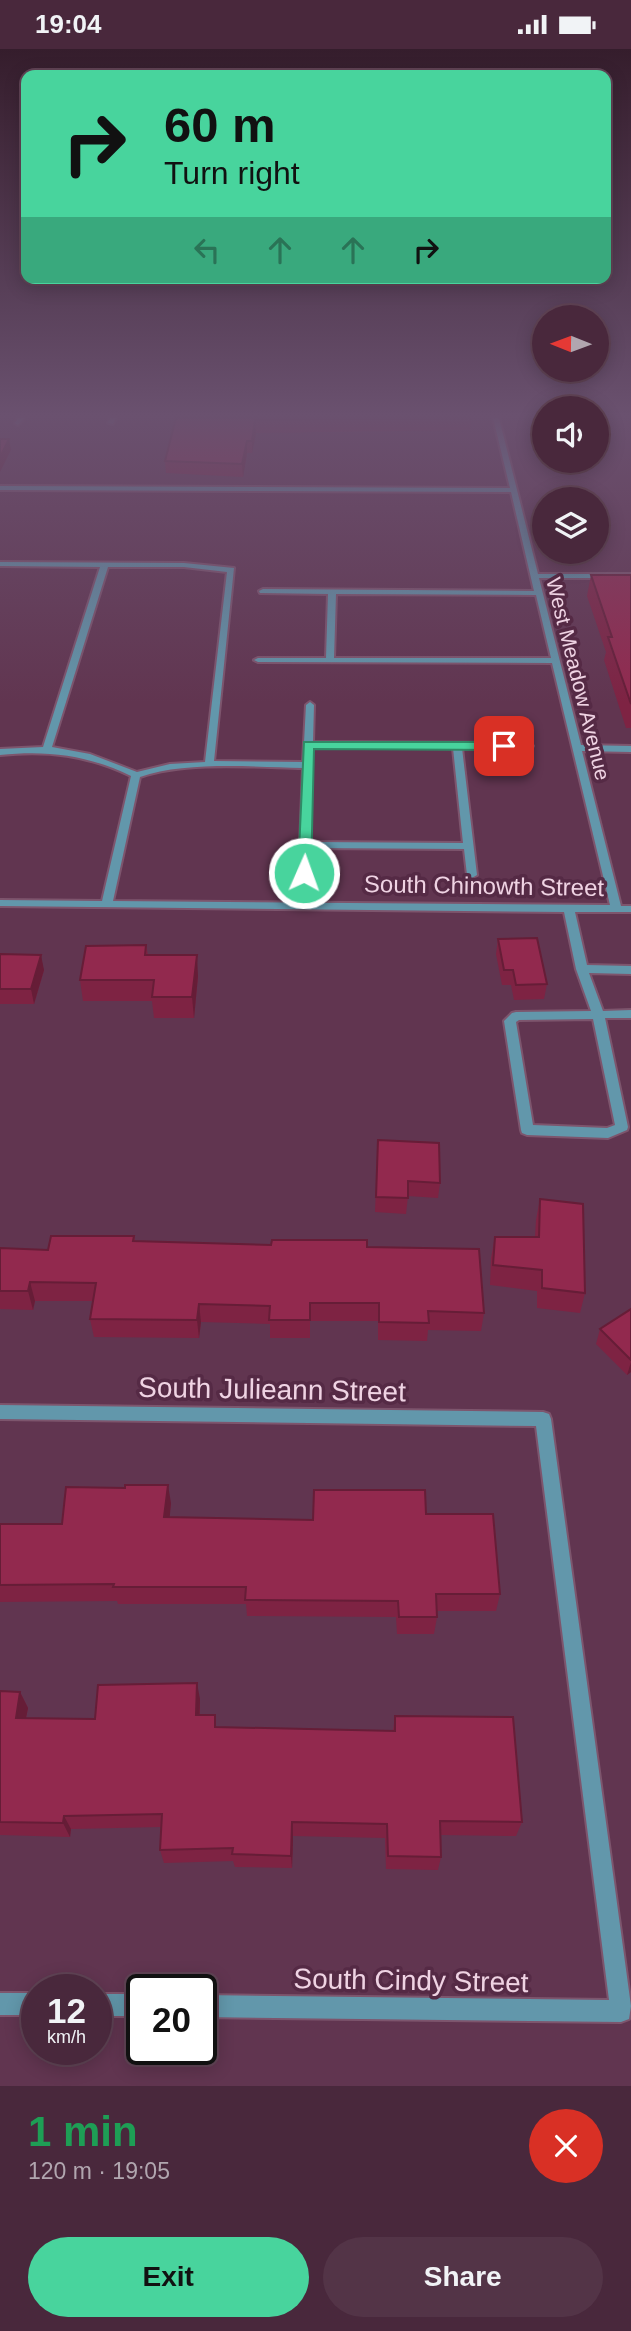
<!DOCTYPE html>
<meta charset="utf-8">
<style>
body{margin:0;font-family:Arial,sans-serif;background:#533447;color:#f1f3f6;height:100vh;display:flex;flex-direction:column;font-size:26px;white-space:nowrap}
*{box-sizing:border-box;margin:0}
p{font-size:23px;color:#b1a6af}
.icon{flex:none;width:38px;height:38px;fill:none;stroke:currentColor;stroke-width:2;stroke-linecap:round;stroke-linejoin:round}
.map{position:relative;height:2037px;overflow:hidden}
.drawer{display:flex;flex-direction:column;background:#49283c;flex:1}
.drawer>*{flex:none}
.banner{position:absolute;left:21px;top:21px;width:590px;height:214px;border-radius:14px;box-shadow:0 4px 18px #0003,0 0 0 2px #614456;background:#48d49d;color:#111;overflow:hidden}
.needle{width:46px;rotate:271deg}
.buttons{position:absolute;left:532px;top:256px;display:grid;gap:14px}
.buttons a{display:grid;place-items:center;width:77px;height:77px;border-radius:50%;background:#49283c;box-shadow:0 4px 18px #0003,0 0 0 2px #614456;font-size:35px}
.speed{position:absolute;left:21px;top:1925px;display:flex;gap:14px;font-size:35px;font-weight:700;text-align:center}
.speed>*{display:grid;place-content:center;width:91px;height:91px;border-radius:50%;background:#49283c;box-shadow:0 4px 18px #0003,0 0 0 2px #614456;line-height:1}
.speed small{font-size:18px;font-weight:400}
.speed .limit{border:4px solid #111;border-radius:10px;background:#fff;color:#111}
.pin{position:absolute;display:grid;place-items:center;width:60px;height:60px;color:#fff;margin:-30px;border-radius:14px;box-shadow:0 4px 10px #0006}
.me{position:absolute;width:77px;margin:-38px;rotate:2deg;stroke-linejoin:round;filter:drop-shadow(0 0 5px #0008)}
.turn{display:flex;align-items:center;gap:24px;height:147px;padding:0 28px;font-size:32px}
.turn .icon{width:91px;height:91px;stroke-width:2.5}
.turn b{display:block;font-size:49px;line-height:60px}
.lanes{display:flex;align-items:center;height:66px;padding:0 28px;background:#0003;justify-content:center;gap:35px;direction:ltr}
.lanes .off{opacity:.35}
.round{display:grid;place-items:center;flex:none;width:74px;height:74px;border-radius:37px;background:#533447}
.headline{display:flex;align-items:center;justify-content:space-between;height:119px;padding:0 28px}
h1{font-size:42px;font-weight:600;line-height:52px;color:#1e9e55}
.primary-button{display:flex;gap:14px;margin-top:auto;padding:14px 28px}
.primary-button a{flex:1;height:80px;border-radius:42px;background:#48d49d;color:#111;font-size:28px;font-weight:600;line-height:80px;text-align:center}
.primary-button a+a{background:#533447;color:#f1f3f6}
.status{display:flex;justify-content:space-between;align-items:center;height:49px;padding:0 35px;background:#49283c;direction:ltr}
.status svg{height:19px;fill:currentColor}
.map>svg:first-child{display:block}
</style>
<div class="status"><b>19:04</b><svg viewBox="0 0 49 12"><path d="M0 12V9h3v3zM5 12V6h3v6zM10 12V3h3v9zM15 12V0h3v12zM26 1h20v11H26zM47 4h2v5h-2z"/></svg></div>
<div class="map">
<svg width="631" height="2037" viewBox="0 0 631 2037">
<rect width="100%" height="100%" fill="#613550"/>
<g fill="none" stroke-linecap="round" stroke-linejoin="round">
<defs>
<g id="minor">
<path d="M 18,369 L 24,369 L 18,376 L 15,374 Z"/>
<path d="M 110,369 L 116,369 L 113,375 L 108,374 Z"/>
<path d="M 493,369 L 499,369 L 538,525 L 631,525 L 631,529 L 539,529 L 581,696 L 631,697 L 631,703 L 582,702 L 621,857 L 631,857 L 631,863 L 575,863 L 587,916 L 631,917 L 631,925 L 589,924 L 603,962 L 631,961 L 631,969 L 605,969 L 628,1078 L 627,1081 L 608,1089 L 527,1086 L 522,1084 L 521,1081 L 504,972 L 512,964 L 516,963 L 591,962 L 576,920 L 564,863 L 0,857 L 0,851 L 102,852 L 131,727 C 88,706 47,701 0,706 L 0,700 L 43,698 L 100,518 L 0,517 L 0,513 L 184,514 L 234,519 L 214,712 L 303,713 L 306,656 L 310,653 L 314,656 L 313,693 L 528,694 L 533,697 L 528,700 L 462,699 L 477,826 L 472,829 L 467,826 L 464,800 L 310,799 L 309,824 L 308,826 L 300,826 L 299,824 L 303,719 C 254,718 186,712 140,728 L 113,852 L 610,856 L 552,614 L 258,613 L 254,611 L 258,609 L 326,609 L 328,545 L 260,544 L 259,542 L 263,540 L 534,542 L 511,443 L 0,441 L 0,437 L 510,439 ZM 108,518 L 184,518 L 227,523 L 205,713 L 170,715 L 137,723 L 90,705 L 52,698 ZM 336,545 L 536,546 L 551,609 L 334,609 ZM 312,699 L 453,699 L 463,794 L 310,793 ZM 593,970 L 615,1076 L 607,1079 L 533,1076 L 516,973 L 519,971 Z"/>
<path d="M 0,1356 L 543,1363 L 549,1365 L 551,1370 L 631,1957 L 629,1970 L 621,1973 L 201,1968 L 201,1946 L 609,1951 L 536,1377 L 0,1370 Z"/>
<rect x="0" y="1944" width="37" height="22"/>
<rect x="96" y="1945" width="46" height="22"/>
</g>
</defs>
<use href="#minor" stroke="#7d556d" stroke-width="4"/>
<use href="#minor" fill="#6297ab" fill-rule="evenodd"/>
</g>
<g fill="#7e2343">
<path d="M 176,369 L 471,369 L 470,381 L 256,384 L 252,404 L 247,404 L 243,428 L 166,424 L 165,412 Z"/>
<path d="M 591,526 L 631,526 L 631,679 L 626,679 L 604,611 L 606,603 L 587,547 Z"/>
<path d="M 498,890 L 547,935 L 544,950 L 514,951 L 511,936 L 502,936 L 496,905 Z"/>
<path d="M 146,896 L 148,906 L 198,927 L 194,969 L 154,969 L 152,952 L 83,952 L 80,931 Z"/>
<path d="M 0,905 L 44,921 L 34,955 L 0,955 Z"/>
<path d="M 378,1091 L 440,1134 L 438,1149 L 408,1147 L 406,1165 L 375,1163 Z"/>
<path d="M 540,1150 L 585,1244 L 580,1264 L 537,1259 L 537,1242 L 490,1236 L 491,1209 L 495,1188 L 535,1188 L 536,1171 Z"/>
<path d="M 134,1187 L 135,1192 L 367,1198 L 484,1264 L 481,1282 L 428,1281 L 427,1292 L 378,1291 L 378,1272 L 310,1272 L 310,1289 L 270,1289 L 270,1275 L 201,1273 L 199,1289 L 94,1288 L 90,1270 L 93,1252 L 35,1252 L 33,1261 L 0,1260 L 0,1199 L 48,1201 Z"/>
<path d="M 631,1260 L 631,1323 L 627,1326 L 596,1295 L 600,1280 Z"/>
<path d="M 171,1454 L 169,1468 L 313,1471 L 426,1465 L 500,1545 L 496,1562 L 437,1562 L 437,1568 L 434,1585 L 397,1585 L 396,1568 L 247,1567 L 246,1555 L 118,1555 L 117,1552 L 0,1553 L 0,1475 L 62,1475 Z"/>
<path d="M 0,1642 L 20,1643 L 28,1659 L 26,1669 L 95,1670 L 200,1650 L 200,1666 L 217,1678 L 393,1682 L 395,1667 L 522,1773 L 516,1787 L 440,1786 L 441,1808 L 438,1821 L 386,1820 L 385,1789 L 293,1787 L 292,1819 L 235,1818 L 233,1812 L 164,1814 L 160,1801 L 161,1778 L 71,1780 L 70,1788 L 0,1786 Z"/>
</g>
<g fill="#661d37">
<path d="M 255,371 L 256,384 L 252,404 L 252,392 Z"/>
<path d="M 9,390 L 11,401 L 0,423 L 0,408 Z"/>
<path d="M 247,392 L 247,404 L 243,428 L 242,415 Z"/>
<path d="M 41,906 L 44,921 L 34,955 L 31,940 Z"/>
<path d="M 197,906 L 198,927 L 194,969 L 192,948 Z"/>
<path d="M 30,1233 L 35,1252 L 33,1261 L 28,1242 Z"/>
<path d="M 199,1255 L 201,1273 L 199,1289 L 197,1271 Z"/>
<path d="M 631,1313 L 631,1323 L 627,1326 Z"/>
<path d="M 168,1436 L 171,1454 L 168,1486 L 164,1468 Z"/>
<path d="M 197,1634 L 200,1650 L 199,1682 L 196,1666 Z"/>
<path d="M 20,1643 L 28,1659 L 23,1684 L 16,1669 Z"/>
<path d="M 64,1767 L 71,1780 L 70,1788 L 63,1774 Z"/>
<path d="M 292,1773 L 293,1787 L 292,1819 L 291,1807 Z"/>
</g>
<g fill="#92294e" stroke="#661d37" stroke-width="2">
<path d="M 176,369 L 471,369 L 255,371 L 252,392 L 247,392 L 242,415 L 165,412 Z"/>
<path d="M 0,390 L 9,390 L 0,408 Z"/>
<path d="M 591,526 L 631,526 L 631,655 L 608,588 L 612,588 Z"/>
<path d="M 537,889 L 547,935 L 516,936 L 513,921 L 504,921 L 498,890 Z"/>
<path d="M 146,896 L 145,906 L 197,906 L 192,948 L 152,948 L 154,931 L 80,931 L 86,897 Z"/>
<path d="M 0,905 L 41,906 L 31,940 L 0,940 Z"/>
<path d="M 378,1091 L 439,1094 L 440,1134 L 408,1132 L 408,1149 L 376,1148 Z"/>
<path d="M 540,1150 L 583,1155 L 585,1244 L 542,1239 L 542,1221 L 493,1216 L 495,1188 L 539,1188 Z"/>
<path d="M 51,1187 L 134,1187 L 133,1192 L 271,1196 L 272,1191 L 367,1191 L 367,1198 L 479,1200 L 484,1264 L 428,1262 L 429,1274 L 379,1273 L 379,1254 L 310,1254 L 310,1271 L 269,1271 L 270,1257 L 199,1255 L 197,1271 L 90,1270 L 96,1234 L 30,1233 L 28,1242 L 0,1242 L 0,1199 L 48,1201 Z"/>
<path d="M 631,1260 L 631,1311 L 600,1280 Z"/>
<path d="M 125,1436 L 168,1436 L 164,1468 L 313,1471 L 314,1441 L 425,1441 L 426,1465 L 493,1465 L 500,1545 L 436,1545 L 437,1568 L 399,1568 L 398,1552 L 245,1551 L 246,1538 L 113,1538 L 114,1535 L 0,1536 L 0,1475 L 62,1475 L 66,1438 L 125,1439 Z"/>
<path d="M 197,1634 L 196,1666 L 215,1666 L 215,1678 L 395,1682 L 395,1667 L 513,1668 L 522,1773 L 440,1772 L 441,1808 L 388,1807 L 387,1775 L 292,1773 L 291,1807 L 232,1805 L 233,1799 L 160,1801 L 162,1765 L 64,1767 L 63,1774 L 0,1773 L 0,1642 L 20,1643 L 16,1669 L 95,1670 L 98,1636 Z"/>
</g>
<linearGradient id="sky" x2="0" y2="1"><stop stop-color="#351d2c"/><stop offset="0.56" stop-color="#6a516f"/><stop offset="1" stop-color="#6a516f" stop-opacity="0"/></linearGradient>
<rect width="631" height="654" fill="url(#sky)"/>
<path fill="#48d49d" stroke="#2f8a66" stroke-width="2" d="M 304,693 L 504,693 L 510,697 L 504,701 L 314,700 L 311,824 L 304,828 L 298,824 Z"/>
<g text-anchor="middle" stroke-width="7" stroke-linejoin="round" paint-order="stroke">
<g font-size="21" fill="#efd3e3" stroke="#552a45">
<text transform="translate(578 630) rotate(76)" y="7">West Meadow Avenue</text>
</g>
<g font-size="24" fill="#efd3e3" stroke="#552a45">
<text transform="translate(484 837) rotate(1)" y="8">South Chinowth Street</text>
</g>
<g font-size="28" fill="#efd3e3" stroke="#552a45">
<text transform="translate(272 1340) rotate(1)" y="10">South Julieann Street</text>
<text transform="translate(411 1931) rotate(1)" y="10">South Cindy Street</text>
</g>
</g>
</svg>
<div class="buttons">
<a><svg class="needle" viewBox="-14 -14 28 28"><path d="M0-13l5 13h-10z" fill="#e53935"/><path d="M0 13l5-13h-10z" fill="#b1a6af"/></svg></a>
<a><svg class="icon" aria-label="sound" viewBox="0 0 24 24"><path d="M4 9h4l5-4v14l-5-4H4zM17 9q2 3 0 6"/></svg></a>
<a><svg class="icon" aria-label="layers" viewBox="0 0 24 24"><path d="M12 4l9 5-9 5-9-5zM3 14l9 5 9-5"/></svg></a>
</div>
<div class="speed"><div>12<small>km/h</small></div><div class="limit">20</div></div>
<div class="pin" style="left:504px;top:697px;background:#d93025"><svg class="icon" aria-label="arrive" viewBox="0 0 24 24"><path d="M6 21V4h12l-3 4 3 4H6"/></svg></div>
<svg class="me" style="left:304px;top:824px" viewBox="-20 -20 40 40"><circle r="17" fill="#48d49d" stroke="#fff" stroke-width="3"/><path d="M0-11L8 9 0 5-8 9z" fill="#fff"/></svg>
<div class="banner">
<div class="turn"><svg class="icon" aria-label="right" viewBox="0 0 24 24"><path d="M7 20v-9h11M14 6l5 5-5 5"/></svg><div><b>60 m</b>Turn right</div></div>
<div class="lanes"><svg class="icon off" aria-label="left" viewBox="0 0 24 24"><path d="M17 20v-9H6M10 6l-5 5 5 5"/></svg><svg class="icon off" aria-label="ahead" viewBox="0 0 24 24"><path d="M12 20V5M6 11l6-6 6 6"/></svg><svg class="icon off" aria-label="ahead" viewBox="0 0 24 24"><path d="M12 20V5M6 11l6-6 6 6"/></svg><svg class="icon" aria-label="right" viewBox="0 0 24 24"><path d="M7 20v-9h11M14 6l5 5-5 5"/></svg></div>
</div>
</div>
<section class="drawer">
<div class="headline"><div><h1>1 min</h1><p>120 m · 19:05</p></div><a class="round" style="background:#d93025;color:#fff"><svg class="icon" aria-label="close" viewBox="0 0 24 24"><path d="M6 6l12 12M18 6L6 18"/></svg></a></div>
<div class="primary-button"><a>Exit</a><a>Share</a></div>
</section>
